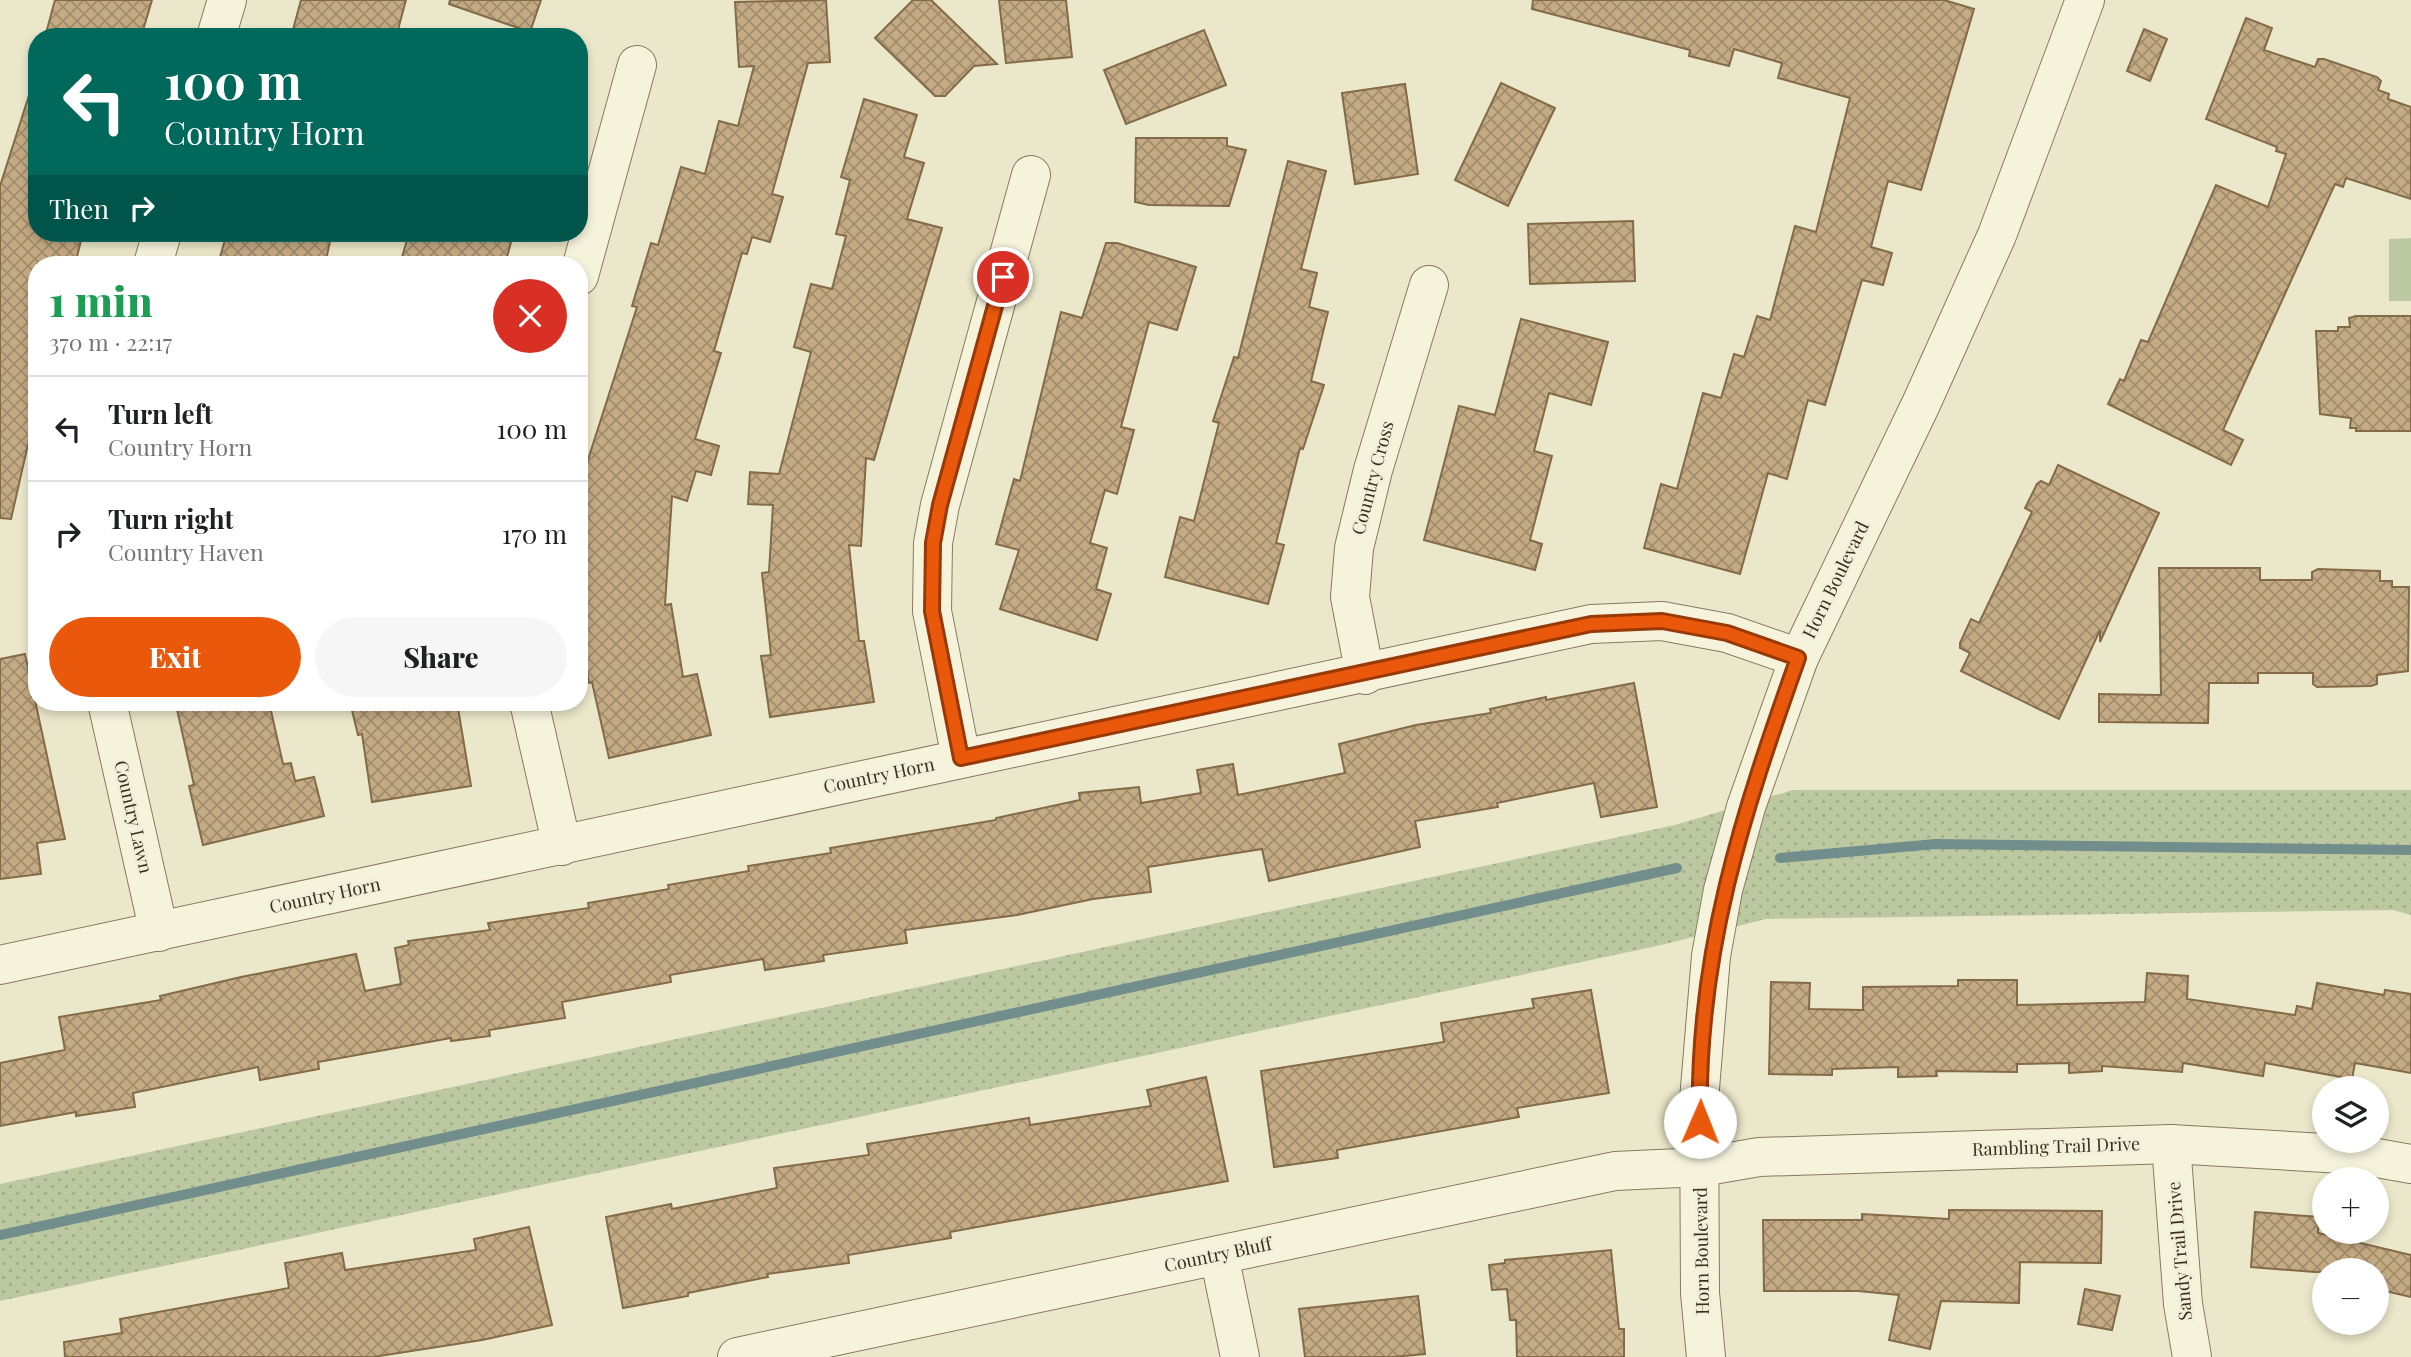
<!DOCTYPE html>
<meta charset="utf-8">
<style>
body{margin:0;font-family:"Playfair Display",serif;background:#f6f6f6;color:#202124;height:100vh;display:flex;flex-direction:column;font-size:26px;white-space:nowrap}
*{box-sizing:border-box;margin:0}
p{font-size:23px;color:#757577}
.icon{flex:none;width:38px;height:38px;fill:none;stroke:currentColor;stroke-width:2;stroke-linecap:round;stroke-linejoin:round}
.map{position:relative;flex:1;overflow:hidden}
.details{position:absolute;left:28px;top:256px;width:560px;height:455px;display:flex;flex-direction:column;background:#fff;border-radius:28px;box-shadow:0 4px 10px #0003}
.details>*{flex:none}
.hud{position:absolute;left:28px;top:28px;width:560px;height:214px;border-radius:28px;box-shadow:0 4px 10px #0003;background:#00695c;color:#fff;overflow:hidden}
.tools{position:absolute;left:2312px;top:1076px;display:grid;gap:14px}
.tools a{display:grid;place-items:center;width:77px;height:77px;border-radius:50%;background:#fff;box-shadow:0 4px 10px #0003;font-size:35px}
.pin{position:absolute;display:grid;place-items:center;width:60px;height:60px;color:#fff;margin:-30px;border:4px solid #fff;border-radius:50%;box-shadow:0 2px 7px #0007}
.me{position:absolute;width:77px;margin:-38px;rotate:1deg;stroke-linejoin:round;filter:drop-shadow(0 0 5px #0008)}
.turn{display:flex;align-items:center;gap:24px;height:147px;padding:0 21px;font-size:32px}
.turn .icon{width:91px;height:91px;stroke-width:2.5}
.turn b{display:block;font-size:49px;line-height:60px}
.then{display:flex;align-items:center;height:66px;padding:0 21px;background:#0003;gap:14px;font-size:26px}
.round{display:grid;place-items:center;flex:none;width:74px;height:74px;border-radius:37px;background:#f6f6f6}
.summary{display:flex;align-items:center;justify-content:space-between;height:119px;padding:0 21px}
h1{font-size:42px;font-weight:800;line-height:52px;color:#1e9e55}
.action{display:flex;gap:14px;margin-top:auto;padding:14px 21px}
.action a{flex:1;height:80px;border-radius:42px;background:#ea580c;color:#fff;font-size:28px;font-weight:800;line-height:80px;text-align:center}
.action a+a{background:#f6f6f6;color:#202124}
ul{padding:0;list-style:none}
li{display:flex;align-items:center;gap:21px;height:105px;padding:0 21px;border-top:2px solid #e0e0e0}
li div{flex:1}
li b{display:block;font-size:26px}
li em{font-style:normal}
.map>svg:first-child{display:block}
</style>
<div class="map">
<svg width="2411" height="1357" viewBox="0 0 2411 1357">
<defs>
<pattern id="grass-dots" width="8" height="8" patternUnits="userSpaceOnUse" patternTransform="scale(1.75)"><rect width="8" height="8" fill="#bcc89f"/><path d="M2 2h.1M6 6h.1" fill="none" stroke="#a2ac89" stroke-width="1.8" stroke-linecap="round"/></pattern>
<pattern id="building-cross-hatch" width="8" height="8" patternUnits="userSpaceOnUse" patternTransform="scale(1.75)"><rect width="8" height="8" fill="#c5ab84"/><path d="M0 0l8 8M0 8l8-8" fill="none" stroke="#a18c6c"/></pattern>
</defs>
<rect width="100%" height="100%" fill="#ebe7ca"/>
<path fill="url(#grass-dots)" d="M 1793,790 L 2411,790 L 2411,915 L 2393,910 L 1766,919 L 1661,945 L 0,1301 L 0,1184 L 1675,825 Z"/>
<path fill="#bcc89f" d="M 2411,238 L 2411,301 L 2389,301 L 2389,239 Z"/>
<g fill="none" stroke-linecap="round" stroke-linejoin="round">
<g stroke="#718e8c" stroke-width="10">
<path d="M 1780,858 L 1936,844 L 2411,850"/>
<path d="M 0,1235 L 1677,868"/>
</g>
</g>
<g fill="url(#building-cross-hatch)" stroke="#836b48" stroke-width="2">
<path d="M 55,0 L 152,0 L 141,37 L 45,37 Z"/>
<path d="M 301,0 L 406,0 L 396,37 L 291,37 Z"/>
<path d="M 450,0 L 541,0 L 530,32 L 449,4 Z"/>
<path d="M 826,0 L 830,62 L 808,63 L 772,194 L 783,197 L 770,242 L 752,237 L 747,254 L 742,253 L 714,351 L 721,353 L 695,439 L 719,446 L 711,475 L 696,471 L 687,501 L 672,496 L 665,605 L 671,604 L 683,677 L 697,674 L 711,735 L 609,758 L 592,682 L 589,683 L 579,623 L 579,551 L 585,469 L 637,307 L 632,306 L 651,243 L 658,245 L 681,167 L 705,174 L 719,121 L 738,126 L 754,66 L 739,67 L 735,2 Z"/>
<path d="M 913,0 L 931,0 L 997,64 L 974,66 L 945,96 L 935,96 L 875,38 Z"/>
<path d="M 999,0 L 1066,0 L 1072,57 L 1006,63 Z"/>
<path d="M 1533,0 L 1944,0 L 1974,9 L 1921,190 L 1888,181 L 1871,247 L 1892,253 L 1883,285 L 1862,280 L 1825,405 L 1808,400 L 1787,479 L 1768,473 L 1740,574 L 1644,548 L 1661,484 L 1677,489 L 1703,393 L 1721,398 L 1734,354 L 1744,357 L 1757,316 L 1770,320 L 1795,226 L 1816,232 L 1850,98 L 1778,78 L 1782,63 L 1734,49 L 1729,66 L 1689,56 L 1690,50 L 1532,9 Z"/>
<path d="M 2246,18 L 2272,28 L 2264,50 L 2315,67 L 2318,59 L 2324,59 L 2377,77 L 2381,81 L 2378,90 L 2389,94 L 2388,99 L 2411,107 L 2411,199 L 2346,178 L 2343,187 L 2335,184 L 2223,430 L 2243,440 L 2231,465 L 2108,404 L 2120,379 L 2124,381 L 2141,340 L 2148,342 L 2216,185 L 2268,207 L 2286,154 L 2276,151 L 2277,147 L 2206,119 Z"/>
<path d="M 2144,29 L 2167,39 L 2150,81 L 2127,71 Z"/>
<path d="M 1204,30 L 1226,85 L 1126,124 L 1104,70 Z"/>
<path d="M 1501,83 L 1555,108 L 1508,206 L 1455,180 Z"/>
<path d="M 1405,84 L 1418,174 L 1355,184 L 1342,93 Z"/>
<path d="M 31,89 L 37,89 L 37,233 L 83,233 L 75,264 L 37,264 L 37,405 L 11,519 L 0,518 L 0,186 Z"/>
<path d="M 864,99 L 917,115 L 904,157 L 924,163 L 907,219 L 942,228 L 874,460 L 866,458 L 861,546 L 849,545 L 859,641 L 864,641 L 874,702 L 770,717 L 761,656 L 771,655 L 762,573 L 769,572 L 773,505 L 748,504 L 750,472 L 779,474 L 811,352 L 794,347 L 811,284 L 832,289 L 846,236 L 836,234 L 850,180 L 841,177 Z"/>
<path d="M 1136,138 L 1227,138 L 1227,146 L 1246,150 L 1229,206 L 1149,205 L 1135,202 Z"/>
<path d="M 1288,161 L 1326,171 L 1301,269 L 1317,273 L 1309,307 L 1328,312 L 1311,381 L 1324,385 L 1303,449 L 1300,448 L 1276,543 L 1284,545 L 1268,604 L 1165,577 L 1180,517 L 1194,521 L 1219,423 L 1213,421 L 1234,357 L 1238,358 Z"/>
<path d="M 1633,221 L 1635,281 L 1530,284 L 1528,224 Z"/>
<path d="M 227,233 L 332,233 L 325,264 L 218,264 Z"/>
<path d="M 409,233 L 489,233 L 512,239 L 505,264 L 400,264 Z"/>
<path d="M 1106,243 L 1117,243 L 1196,267 L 1177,330 L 1149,322 L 1121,427 L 1134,430 L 1117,494 L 1105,490 L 1090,543 L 1107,548 L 1096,589 L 1111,594 L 1097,640 L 1000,609 L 1019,550 L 996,544 L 1014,479 L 1020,481 L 1061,312 L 1082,318 Z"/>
<path d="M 2356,316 L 2411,316 L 2411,431 L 2356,431 L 2356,428 L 2350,428 L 2351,418 L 2320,414 L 2316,331 L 2338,331 L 2338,327 L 2350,327 L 2349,318 Z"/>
<path d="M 1521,319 L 1608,342 L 1591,405 L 1549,393 L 1534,451 L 1552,456 L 1530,540 L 1542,544 L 1535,570 L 1424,540 L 1459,406 L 1495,415 Z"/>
<path d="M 2058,465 L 2159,513 L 2100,642 L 2100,630 L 2059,719 L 1961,671 L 1970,653 L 1960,648 L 1960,643 L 1971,619 L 1979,623 L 2032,512 L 2025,508 L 2037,484 L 2041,481 L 2049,485 Z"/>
<path d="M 2159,568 L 2260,568 L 2260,580 L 2312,580 L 2312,572 L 2318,569 L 2380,571 L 2380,581 L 2392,581 L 2392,587 L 2409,587 L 2408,671 L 2377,675 L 2377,684 L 2371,686 L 2317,687 L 2313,684 L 2313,673 L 2258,673 L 2258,683 L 2209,683 L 2208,723 L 2099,722 L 2099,694 L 2161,695 Z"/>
<path d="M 25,654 L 65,839 L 37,843 L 41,874 L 0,879 L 0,659 Z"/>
<path d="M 1634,683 L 1657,807 L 1601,817 L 1594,783 L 1497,803 L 1498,807 L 1415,821 L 1420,847 L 1269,881 L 1262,849 L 1148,867 L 1151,892 L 1093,899 L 1017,915 L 905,930 L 907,943 L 823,955 L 824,961 L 765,970 L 763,959 L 670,975 L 671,982 L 562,1002 L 565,1018 L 489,1030 L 490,1036 L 451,1041 L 451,1038 L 318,1062 L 319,1069 L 260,1080 L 258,1067 L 133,1093 L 135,1107 L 76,1116 L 76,1112 L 0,1126 L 0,1063 L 65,1050 L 59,1017 L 161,1000 L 160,996 L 241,977 L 356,954 L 365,991 L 401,984 L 395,948 L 409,945 L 408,941 L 490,930 L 488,923 L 589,908 L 588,903 L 669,889 L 668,885 L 749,871 L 748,866 L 831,853 L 830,848 L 996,820 L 996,818 L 1080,800 L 1079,793 L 1139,787 L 1141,803 L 1201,793 L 1197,770 L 1233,764 L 1238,795 L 1345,773 L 1339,744 L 1416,725 L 1491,713 L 1490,709 L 1546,697 L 1546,700 Z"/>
<path d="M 192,702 L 269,702 L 283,764 L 291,763 L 295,781 L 314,777 L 324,816 L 203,845 L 189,786 L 194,785 L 176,705 Z"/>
<path d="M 350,702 L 457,702 L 471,786 L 372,802 L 362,734 L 358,735 Z"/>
<path d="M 2147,973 L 2188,976 L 2187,999 L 2295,1015 L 2297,1006 L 2312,1009 L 2317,983 L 2384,995 L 2385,990 L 2411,994 L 2411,1073 L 2355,1063 L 2352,1079 L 2265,1063 L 2263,1076 L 2183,1063 L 2182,1072 L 2102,1066 L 2102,1071 L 2069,1073 L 2069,1063 L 2017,1064 L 2017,1072 L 1936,1071 L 1937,1076 L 1898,1077 L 1898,1067 L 1832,1069 L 1832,1075 L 1769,1074 L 1771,982 L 1810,983 L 1809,1009 L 1863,1010 L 1863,987 L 1958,986 L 1958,980 L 2017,980 L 2017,1005 L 2145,1002 Z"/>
<path d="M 1591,990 L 1609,1093 L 1517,1108 L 1519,1117 L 1337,1150 L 1338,1158 L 1274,1167 L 1261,1071 L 1444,1042 L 1441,1023 L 1534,1008 L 1532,999 Z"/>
<path d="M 1206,1077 L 1228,1181 L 950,1232 L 951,1238 L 848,1255 L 849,1263 L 767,1274 L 768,1277 L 688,1293 L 688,1296 L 623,1308 L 606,1217 L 671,1204 L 672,1209 L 777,1188 L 774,1168 L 869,1155 L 867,1144 L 1029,1118 L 1030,1125 L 1151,1106 L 1147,1090 Z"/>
<path d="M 1949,1210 L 2102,1211 L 2101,1263 L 2020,1262 L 2019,1303 L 1941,1301 L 1930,1349 L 1889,1340 L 1899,1295 L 1858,1291 L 1764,1291 L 1763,1220 L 1862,1220 L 1862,1214 L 1949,1219 Z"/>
<path d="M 2255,1212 L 2319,1217 L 2318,1233 L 2411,1255 L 2411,1297 L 2376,1289 L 2376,1270 L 2315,1272 L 2251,1267 Z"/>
<path d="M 529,1227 L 552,1325 L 482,1340 L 373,1357 L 65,1357 L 64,1342 L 122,1333 L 120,1319 L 289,1288 L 285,1263 L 342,1253 L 345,1270 L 476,1250 L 474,1239 Z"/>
<path d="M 1611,1250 L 1619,1329 L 1624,1329 L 1624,1357 L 1517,1357 L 1516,1320 L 1510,1320 L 1507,1289 L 1492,1290 L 1489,1265 L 1505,1263 L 1505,1260 Z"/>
<path d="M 2085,1289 L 2120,1296 L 2112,1330 L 2078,1324 Z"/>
<path d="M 1418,1296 L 1425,1354 L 1393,1357 L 1305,1357 L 1299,1309 Z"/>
</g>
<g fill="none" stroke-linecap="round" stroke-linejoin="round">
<defs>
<g id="minor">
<path d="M 216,37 L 227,0"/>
<path d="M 153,264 L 162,233"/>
<path d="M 579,276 L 637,65"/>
<path d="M 1365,675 L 1350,597 L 1354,548 L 1373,470 L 1429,285"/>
<path d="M 107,702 L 159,932"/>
<path d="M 529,702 L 562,846"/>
<path d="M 961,758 L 932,611 L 933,543 L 940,505 L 1031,175"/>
<path d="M 0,965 L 1591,624 L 1662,621 L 1727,633 L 1799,658"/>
<path d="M 2171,1144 L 2183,1304 L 2192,1357"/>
<path d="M 1219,1255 L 1240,1357"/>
<path d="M 737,1357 L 1615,1171 L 1701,1167 L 1759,1157 L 2171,1144 L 2360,1155 L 2411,1164"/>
<path d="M 1706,1357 L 1700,1293 L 1699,1100 L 1711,956 L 1723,890 L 1746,807 L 1799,658 L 1921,404 L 1997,235 L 2085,0"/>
</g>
</defs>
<use href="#minor" stroke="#867b60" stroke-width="40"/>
<use href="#minor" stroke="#f6f3dd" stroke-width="38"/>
</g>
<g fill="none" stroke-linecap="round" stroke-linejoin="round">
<defs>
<path id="route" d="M 1003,277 L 940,505 L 933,543 L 932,611 L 961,758 L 1591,624 L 1662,621 L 1727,633 L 1798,658 C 1743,813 1696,954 1700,1122"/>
</defs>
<use href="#route" stroke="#983908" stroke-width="18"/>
<use href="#route" stroke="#ea580c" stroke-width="12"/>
</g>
<g text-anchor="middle" stroke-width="6" stroke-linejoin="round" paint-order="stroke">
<g font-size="18" fill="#383122" stroke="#f3f0d9">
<text transform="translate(1373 478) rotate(-75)" y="6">Country Cross</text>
<text transform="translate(1836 580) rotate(-64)" y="6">Horn Boulevard</text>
<text transform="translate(879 776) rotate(-12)" y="6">Country Horn</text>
<text transform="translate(133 817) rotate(77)" y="6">Country Lawn</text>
<text transform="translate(325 896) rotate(-12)" y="6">Country Horn</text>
<text transform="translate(2056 1147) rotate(-2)" y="6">Rambling Trail Drive</text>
<text transform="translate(1702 1251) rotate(-91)" y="6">Horn Boulevard</text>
<text transform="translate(2180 1251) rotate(-95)" y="6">Sandy Trail Drive</text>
<text transform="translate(1218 1255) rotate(-12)" y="6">Country Bluff</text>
</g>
</g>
</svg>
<div class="tools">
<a><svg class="icon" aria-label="layers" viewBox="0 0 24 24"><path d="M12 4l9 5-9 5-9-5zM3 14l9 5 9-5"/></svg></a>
<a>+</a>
<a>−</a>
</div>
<div class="pin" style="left:1003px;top:277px;background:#d93025"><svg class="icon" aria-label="arrive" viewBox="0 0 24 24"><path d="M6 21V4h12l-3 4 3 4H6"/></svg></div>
<svg class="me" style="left:1700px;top:1122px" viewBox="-20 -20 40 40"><circle r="19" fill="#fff"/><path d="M0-13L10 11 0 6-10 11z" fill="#ea580c"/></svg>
<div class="hud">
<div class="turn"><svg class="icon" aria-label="left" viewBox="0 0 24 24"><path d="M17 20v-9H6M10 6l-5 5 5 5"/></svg><div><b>100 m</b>Country Horn</div></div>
<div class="then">Then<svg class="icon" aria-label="right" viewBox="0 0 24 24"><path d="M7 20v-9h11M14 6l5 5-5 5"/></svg></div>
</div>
<section class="details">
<div class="summary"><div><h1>1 min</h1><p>370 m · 22:17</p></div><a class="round" style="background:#d93025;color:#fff"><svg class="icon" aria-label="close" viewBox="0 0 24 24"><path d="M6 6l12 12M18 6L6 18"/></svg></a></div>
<ul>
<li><svg class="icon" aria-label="left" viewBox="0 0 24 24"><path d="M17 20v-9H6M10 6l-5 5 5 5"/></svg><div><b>Turn left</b><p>Country Horn</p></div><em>100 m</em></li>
<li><svg class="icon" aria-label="right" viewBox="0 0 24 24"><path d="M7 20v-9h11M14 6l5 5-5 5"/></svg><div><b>Turn right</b><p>Country Haven</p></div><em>170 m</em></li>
</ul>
<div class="action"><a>Exit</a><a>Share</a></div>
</section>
</div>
